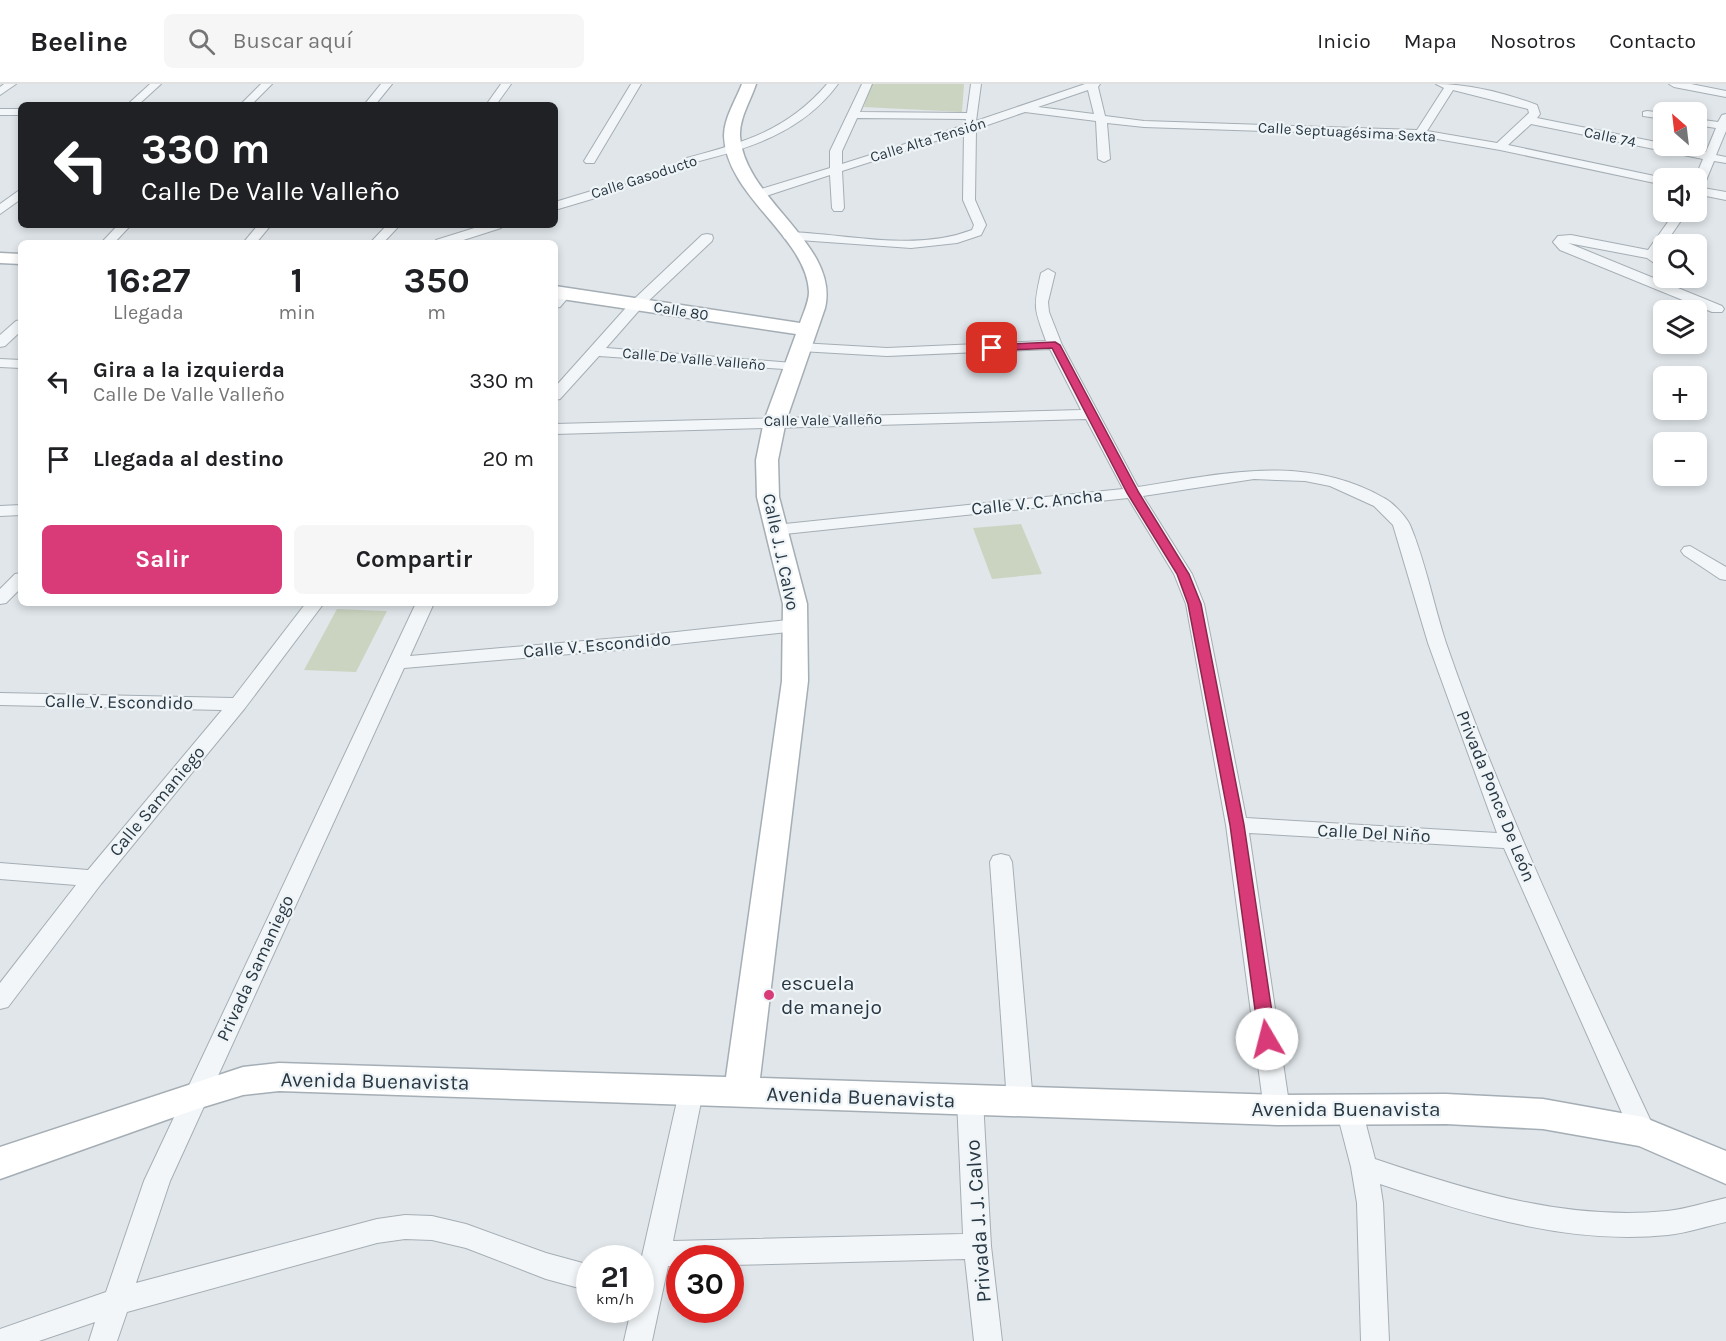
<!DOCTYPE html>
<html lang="es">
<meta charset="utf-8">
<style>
body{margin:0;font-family:Karla,sans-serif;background:#f6f6f6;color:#202124;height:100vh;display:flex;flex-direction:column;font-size:22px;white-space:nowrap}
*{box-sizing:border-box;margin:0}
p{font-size:20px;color:#757577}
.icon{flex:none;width:33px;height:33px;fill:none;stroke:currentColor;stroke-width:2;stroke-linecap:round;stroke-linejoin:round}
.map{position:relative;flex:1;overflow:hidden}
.side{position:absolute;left:18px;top:156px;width:540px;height:366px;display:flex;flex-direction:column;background:#fff;border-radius:9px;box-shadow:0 3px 9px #0003}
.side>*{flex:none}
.top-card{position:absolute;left:18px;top:18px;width:540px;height:126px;border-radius:9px;box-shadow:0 3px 9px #0003;background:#202124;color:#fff;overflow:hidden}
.needle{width:39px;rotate:332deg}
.tools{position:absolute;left:1653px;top:18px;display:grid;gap:12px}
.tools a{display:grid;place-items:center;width:54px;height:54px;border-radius:9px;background:#fff;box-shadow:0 3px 9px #0003;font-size:30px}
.speed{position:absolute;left:576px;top:1161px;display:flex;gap:12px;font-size:30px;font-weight:700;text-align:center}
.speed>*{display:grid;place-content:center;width:78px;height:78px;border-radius:50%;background:#fff;box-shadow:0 3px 9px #0003;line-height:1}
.speed small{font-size:15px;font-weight:400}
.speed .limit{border:9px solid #d22;background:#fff;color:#111}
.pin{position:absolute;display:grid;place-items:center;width:51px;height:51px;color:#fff;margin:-26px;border-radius:12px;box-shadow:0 3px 9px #0006}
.me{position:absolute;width:66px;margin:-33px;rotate:352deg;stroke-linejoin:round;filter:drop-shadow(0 0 4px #0008)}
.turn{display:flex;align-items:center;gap:21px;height:126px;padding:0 24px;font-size:27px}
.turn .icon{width:78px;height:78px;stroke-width:2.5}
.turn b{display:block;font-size:42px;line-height:51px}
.eta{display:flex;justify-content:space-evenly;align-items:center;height:102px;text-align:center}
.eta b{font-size:36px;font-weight:700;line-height:42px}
.cta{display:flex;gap:12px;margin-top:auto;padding:12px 24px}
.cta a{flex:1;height:69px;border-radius:9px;background:#d83b77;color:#fff;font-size:24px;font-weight:700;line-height:69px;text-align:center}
.cta a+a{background:#f6f6f6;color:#202124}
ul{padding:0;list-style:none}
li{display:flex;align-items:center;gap:18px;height:78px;padding:0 24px}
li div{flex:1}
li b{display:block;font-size:22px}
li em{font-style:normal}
header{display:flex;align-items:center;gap:36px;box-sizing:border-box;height:84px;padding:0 30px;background:#fff;border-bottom:2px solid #e0e0e0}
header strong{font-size:28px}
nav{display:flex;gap:33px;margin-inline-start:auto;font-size:21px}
.search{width:420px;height:54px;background:#f6f6f6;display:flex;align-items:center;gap:15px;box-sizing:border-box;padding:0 21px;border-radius:9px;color:#757577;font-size:22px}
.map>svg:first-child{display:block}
</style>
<header>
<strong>Beeline</strong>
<div class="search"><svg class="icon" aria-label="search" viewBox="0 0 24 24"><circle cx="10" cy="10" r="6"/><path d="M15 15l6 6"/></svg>Buscar aquí</div>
<nav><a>Inicio</a><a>Mapa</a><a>Nosotros</a><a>Contacto</a></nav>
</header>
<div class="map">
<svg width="1726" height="1257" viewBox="0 0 1726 1257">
<rect width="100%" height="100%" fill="#e0e6ea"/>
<g fill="#cad4c0">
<path d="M 871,0 L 964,0 L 962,28 L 864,23 Z"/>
<path d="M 1021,440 L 1042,490 L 992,495 L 973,444 Z"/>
<path d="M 337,525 L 387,527 L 356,588 L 304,586 Z"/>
</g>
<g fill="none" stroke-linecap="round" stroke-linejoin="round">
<defs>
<g id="street">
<path d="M 4,0 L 16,0 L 0,11 L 0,3 Z"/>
<path d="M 150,0 L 161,0 L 138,21 L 127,21 Z"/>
<path d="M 261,0 L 272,0 L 251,21 L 240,21 Z"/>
<path d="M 381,0 L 392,0 L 375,21 L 364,21 Z"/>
<path d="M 501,0 L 511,0 L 496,21 L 486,21 Z"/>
<path d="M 631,0 L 641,0 L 594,79 L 586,79 L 584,77 Z"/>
<path d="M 827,0 L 838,0 C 802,49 748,65 691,79 L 685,76 L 687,74 C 743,59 788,46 827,0 Z"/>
<path d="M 862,0 L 872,0 L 860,28 L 967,29 L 971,0 L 981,0 L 976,37 L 1085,0 L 1100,0 L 1098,3 L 1105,32 L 1144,37 L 1417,46 L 1444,4 L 1436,0 C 1469,0 1505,9 1537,21 L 1540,30 L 1537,34 L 1706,68 L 1716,44 L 1696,41 L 1696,35 L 1718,38 L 1722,31 L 1726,30 L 1726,47 L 1716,71 L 1726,73 L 1726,79 L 1714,77 L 1703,104 L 1726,108 L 1726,116 L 1696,110 L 1695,94 L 1703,75 L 1531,40 L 1508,61 L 1664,94 L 1664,101 L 1500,66 L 1420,52 L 1144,43 L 1107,39 L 1110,75 L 1104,78 L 1098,75 L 1096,37 L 1025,28 L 976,45 L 975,116 L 986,141 L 981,151 L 957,159 L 911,164 L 785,155 L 783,152 L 785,149 L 789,148 C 849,150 914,168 972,146 L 974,141 L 963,116 L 964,48 L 842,87 L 844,124 L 842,127 L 834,127 L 832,124 L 830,91 L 763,113 L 755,113 L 755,107 L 830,84 L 830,67 ZM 1088,6 L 1094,30 L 1038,23 ZM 1453,6 L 1528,25 L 1529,29 L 1497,59 L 1427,47 ZM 857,34 L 966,35 L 965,41 L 842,80 L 842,67 Z"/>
<path d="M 1669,0 L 1691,0 L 1726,7 L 1726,13 L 1674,3 Z"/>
<rect x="0" y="25" width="21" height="6"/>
<path d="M 1647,27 L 1664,29 L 1664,35 L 1643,32 L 1643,28 Z"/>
<path d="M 21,105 L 21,115 L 0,130 L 0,120 Z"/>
<path d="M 598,105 L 602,106 L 602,112 L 555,126 L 555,118 Z"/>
<path d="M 1675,128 L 1687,128 L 1658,170 L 1664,175 L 1664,186 L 1647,174 L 1568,159 L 1722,222 L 1724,225 L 1722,228 L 1712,228 L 1560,166 L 1553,158 L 1558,152 L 1571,151 L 1648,166 Z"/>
<path d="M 118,141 L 131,141 L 114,159 L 101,159 Z"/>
<path d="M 258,141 L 271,141 L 256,159 L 243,159 Z"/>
<path d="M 387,141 L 400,141 L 383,159 L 370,159 Z"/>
<path d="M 484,141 L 503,141 L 501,144 L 454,159 L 435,159 L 436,156 Z"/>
<path d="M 707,150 L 712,151 L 713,154 L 712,157 L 642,223 L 606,264 L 793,279 L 798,280 L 800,283 L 798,286 L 599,272 L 560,315 L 555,316 L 555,303 L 632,217 L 702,151 Z"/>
<path d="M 1048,185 L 1055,189 L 1048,218 L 1049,228 L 1062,261 L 1138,403 C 1222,390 1305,369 1384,414 C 1392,418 1406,432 1410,441 C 1425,476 1434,522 1446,559 C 1504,727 1581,887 1656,1048 L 1652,1056 L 1643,1059 L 1634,1056 L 1504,764 L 1249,749 L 1290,1026 L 1286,1034 L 1277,1037 L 1268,1034 L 1264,1026 L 1226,741 L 1186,520 L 1174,490 L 1128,414 L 775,451 L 769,450 L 767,446 L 769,442 L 775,441 L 1123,405 L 1086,335 L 555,350 L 555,340 L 1081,326 L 1050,265 L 887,272 L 800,267 L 793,263 L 800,259 L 887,264 L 1046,257 C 1034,224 1033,224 1041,189 ZM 1254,395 L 1305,397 L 1330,402 L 1374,422 L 1393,441 L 1428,559 L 1497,749 L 1246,734 L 1204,520 L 1192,490 L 1143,412 Z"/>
<path d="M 565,205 L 572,209 L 560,223 L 555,224 L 555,212 Z"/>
<path d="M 21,236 L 21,247 L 5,262 L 0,263 L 0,251 L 16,237 Z"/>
<path d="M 0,275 L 21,276 L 21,284 L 0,283 Z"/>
<path d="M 21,421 L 21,431 L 0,432 L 0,422 Z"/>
<path d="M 1690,462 L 1726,483 L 1726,496 L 1720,495 L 1684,471 L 1681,467 L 1684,463 Z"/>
<path d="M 21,489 L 21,504 L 6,519 L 0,520 L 0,505 L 15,490 Z"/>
<path d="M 306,519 L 324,519 L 245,624 L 101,800 L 8,923 L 0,925 L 0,899 L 76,801 L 0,795 L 0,779 L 88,786 L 222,626 L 0,621 L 0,609 L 233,614 Z"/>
<path d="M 416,519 L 434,519 L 410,572 L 630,553 L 797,535 L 803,537 L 806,541 L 803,545 L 797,547 L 630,565 L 404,584 L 170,1097 L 136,1199 L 377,1135 L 405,1131 L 432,1132 L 466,1140 L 546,1169 L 590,1181 L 590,1207 L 546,1195 L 466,1164 L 432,1156 L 405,1155 L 377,1159 L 127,1228 L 117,1257 L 89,1257 L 95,1238 L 39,1257 L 0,1257 L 0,1245 L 106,1208 L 144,1097 Z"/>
<path d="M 1001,770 L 1009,772 L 1012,778 L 1033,1018 L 1029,1025 L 1020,1029 L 1011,1025 L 1007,1018 L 990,778 L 993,772 Z"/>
<path d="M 691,998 L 700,1001 L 703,1008 L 673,1157 L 963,1150 L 957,1016 L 961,1009 L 970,1005 L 979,1009 L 983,1016 L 991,1162 L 1002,1257 L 974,1257 L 965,1175 L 730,1181 L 730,1174 L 680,1174 L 680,1182 L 668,1182 L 652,1257 L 624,1257 L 631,1226 L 640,1226 L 640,1181 L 679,1008 L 682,1001 Z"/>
<path d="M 1349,1014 L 1358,1017 L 1362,1025 L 1375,1075 C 1470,1107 1566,1137 1667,1127 C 1687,1125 1707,1118 1726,1114 L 1726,1138 C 1707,1142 1687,1149 1668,1151 C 1568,1161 1473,1131 1380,1100 L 1383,1119 L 1389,1257 L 1361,1257 L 1357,1119 L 1351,1083 L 1336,1025 L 1340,1017 Z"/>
</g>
<g id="secondary">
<path d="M 742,0 L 756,0 C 751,16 739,34 740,52 C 744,116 840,160 825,224 L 786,337 L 778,376 L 779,413 L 807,520 L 808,597 L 760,994 L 1277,1011 L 1446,1010 L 1543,1015 L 1643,1033 L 1726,1067 L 1726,1100 L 1639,1062 L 1543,1045 L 1446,1040 L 1277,1041 L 279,1007 L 243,1011 L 197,1025 L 0,1095 L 0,1063 L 243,983 L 279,979 L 726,993 L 782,597 L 783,520 L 757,413 L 756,376 L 764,337 L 796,250 L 555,214 L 555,202 L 800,239 C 803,230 809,218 809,208 C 807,153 726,112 724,52 C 724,34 736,16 742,0 Z"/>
<path d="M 0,169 L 21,170 L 21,180 L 0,179 Z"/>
</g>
</defs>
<use href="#street" stroke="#a5aeb5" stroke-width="2"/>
<use href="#secondary" stroke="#a5aeb5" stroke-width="3"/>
<path stroke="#bec4c9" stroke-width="2" stroke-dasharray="3 3" stroke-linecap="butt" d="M 612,105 L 675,81"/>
<use href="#street" fill="#f3f6f8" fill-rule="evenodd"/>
<use href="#secondary" fill="#fff" fill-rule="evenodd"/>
</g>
<path fill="#d83b77" stroke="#8c264d" stroke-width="1.5" d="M 1055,258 L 1060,261 L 1139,409 L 1189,490 L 1201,520 L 1244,741 L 1276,955 L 1273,960 L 1267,962 L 1261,960 L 1259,955 L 1230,741 L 1188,520 L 1177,490 L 1127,409 L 1052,264 L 992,267 L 987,264 L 992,261 Z"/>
<circle fill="#d83b77" stroke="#eff4f7" stroke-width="2" cx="769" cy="911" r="6"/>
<g text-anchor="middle" stroke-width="4.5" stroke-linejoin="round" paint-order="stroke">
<g font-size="15" fill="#273743" stroke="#eff4f7">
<text transform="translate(1347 48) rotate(3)" y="5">Calle Septuagésima Sexta</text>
<text transform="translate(1610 53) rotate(12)" y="5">Calle 74</text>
<text transform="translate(928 56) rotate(-17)" y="5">Calle Alta Tensión</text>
<text transform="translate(644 93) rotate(-18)" y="5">Calle Gasoducto</text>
<text transform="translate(681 227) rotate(9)" y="5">Calle 80</text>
<text transform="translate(694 275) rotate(5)" y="5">Calle De Valle Valleño</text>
<text transform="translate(823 336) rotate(-1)" y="5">Calle Vale Valleño</text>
</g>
<g font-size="18" fill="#273743" stroke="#eff4f7">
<text transform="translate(1037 418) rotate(-6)" y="6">Calle V. C. Ancha</text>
<text transform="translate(781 468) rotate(78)" y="6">Calle J. J. Calvo</text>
<text transform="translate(597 561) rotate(-5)" y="6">Calle V. Escondido</text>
<text transform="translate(119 618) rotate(1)" y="6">Calle V. Escondido</text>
<text transform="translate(1496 712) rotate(68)" y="6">Privada Ponce De León</text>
<text transform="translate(157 717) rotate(-50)" y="6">Calle Samaniego</text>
<text transform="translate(1374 749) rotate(3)" y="6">Calle Del Niño</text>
<text transform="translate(255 884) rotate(-65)" y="6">Privada Samaniego</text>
</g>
<g font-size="21" fill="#273743" stroke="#eff4f7" text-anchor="start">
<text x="781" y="906">escuela<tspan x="781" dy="24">de manejo</tspan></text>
</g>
<g font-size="21" fill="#273743" stroke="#eff4f7">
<text transform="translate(375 997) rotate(1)" y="7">Avenida Buenavista</text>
<text transform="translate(861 1013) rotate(2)" y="7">Avenida Buenavista</text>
<text x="1346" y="1032">Avenida Buenavista</text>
<text transform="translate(978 1137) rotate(-94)" y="7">Privada J. J. Calvo</text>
</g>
</g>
</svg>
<div class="tools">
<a><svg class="needle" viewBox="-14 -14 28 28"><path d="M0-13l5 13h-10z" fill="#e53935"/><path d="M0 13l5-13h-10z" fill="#757577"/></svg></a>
<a><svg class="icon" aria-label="sound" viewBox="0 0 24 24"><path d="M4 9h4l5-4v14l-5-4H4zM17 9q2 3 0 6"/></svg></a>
<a><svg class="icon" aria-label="search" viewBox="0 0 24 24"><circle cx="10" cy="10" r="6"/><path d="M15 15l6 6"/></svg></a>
<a><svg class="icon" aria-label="layers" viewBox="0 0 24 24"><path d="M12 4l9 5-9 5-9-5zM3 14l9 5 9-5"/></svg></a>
<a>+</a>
<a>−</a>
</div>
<div class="speed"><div>21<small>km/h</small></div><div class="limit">30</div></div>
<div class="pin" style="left:992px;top:264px;background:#d93025"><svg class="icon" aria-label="arrive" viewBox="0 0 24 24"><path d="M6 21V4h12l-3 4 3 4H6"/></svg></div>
<svg class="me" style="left:1267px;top:955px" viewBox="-20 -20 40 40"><circle r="19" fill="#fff"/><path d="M0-13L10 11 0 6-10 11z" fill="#d83b77"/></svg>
<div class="top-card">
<div class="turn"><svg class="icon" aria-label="left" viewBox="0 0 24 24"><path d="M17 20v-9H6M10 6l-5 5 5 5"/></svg><div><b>330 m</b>Calle De Valle Valleño</div></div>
</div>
<section class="side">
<div class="eta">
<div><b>16:27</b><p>Llegada</p></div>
<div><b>1</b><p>min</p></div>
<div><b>350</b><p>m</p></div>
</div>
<ul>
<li><svg class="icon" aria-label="left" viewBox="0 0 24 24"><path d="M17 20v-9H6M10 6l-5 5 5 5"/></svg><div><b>Gira a la izquierda</b><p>Calle De Valle Valleño</p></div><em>330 m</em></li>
<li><svg class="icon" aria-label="arrive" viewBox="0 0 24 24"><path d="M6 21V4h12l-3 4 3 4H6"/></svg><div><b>Llegada al destino</b></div><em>20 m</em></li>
</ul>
<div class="cta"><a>Salir</a><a>Compartir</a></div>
</section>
</div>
